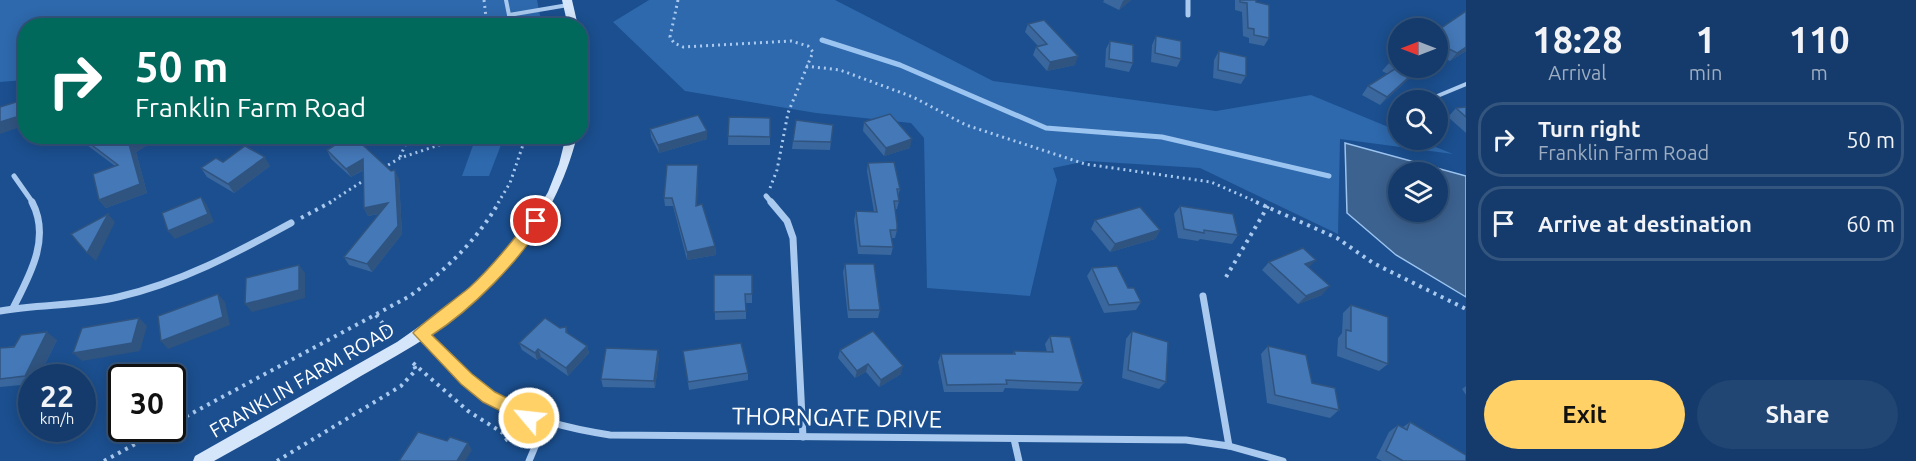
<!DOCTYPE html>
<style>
body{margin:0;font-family:Ubuntu,sans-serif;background:#214673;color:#f1f3f6;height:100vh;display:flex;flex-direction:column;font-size:22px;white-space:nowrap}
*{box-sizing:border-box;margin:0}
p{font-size:20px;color:#9dadc1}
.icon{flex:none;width:33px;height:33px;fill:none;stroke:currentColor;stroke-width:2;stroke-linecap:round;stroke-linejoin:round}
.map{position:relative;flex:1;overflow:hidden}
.sheet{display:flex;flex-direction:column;background:#143b6b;width:450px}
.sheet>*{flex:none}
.guide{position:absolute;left:18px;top:18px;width:570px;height:126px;border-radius:24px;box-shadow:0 3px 15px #0003,0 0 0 2px #33557e;background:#00695c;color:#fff;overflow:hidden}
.needle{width:39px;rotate:270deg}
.controls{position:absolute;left:1388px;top:18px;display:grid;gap:12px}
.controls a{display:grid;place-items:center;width:60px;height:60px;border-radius:50%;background:#143b6b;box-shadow:0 3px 15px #0003,0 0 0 2px #33557e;font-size:30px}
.speed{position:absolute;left:18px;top:364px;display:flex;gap:12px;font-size:30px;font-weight:700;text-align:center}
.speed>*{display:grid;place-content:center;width:78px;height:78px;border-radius:50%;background:#143b6b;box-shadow:0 3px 15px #0003,0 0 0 2px #33557e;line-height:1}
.speed small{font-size:15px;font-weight:400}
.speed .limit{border:3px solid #111;border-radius:9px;background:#fff;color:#111}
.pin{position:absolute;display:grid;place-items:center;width:51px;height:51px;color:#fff;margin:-26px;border:3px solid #fff;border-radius:50%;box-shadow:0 2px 6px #0007}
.me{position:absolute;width:66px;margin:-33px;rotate:298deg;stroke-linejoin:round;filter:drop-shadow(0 0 4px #0008)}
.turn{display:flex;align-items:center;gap:21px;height:126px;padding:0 18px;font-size:27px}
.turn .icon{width:78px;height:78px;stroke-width:2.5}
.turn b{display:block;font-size:42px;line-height:51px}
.eta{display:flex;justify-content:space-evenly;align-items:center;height:102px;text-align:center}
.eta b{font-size:36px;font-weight:700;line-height:42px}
.button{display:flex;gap:12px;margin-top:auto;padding:12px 18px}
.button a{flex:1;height:69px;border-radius:36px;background:#ffd166;color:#111;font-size:24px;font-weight:700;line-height:69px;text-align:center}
.button a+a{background:#214673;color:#f1f3f6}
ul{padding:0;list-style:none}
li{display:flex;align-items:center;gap:18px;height:75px;margin:0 12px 9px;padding:0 6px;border:3px solid #33557e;border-radius:24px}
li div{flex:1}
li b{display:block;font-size:22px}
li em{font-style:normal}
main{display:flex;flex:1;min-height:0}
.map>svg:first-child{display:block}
</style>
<main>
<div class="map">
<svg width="1466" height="461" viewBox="0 0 1466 461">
<rect width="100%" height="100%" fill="#1b4f8f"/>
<g fill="#2e69ad">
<path d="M 0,0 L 537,0 L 542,25 L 26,26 L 25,80 L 0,82 Z"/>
<path d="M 649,0 L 835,0 L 993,81 L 1216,111 L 1311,95 L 1398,131 L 1398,140 L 1418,140 L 1453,154 L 1340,139 L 1338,234 L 1200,168 L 1087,161 L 1053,168 L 1057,180 L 1030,296 L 927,288 L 924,138 L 911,123 L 816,113 L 685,91 L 613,22 Z"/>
<path d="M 476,137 L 504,137 L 489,176 L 462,176 Z"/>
</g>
<path fill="#3c6290" stroke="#9cc4f0" stroke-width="1.5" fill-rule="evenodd" d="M 1345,143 L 1466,176 L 1466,297 L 1396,255 L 1347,213 ZM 1398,172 L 1437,172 L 1437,212 L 1398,212 Z"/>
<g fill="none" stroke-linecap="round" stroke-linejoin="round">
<path stroke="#9cc4f0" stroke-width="5" d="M 822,40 L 900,65 L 1046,128 L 1162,137 L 1329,176"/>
<g stroke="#a9c9ee" stroke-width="3" stroke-dasharray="2 4" stroke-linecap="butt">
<path d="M 484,0 L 487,26"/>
<path d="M 678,0 L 670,37 L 674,43 L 683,47 L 791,41 L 808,46 L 813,52 L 788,113 L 777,170 L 770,188"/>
<path d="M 806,66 L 840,70 L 913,97 L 966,125 L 1085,164 L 1211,182 L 1259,203"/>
<path d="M 400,157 L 407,141 L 417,136"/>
<path d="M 383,168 L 400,158 L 466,136"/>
<path d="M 329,203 L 366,179"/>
<path d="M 498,203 L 510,183 L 526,136"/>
</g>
<g stroke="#a9c9ee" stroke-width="4" stroke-dasharray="3 5" stroke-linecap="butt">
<path d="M 1256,202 L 1337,238 L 1373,263 L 1466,309"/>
<path d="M 301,218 L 331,202"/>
<path d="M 1226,277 L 1268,206"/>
<path d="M 376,315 L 392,335"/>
<path d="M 413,363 L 468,411 L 503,433 L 507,440 L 524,444"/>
<path d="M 172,424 L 410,296 C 445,271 478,239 499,202"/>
<path d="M 104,461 L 163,429"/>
<path d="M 277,461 L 401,386 L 416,370 L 413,363"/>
</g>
<g stroke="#a9c9ee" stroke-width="4">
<path d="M 506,0 L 509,15 L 568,5"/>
<path d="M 509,15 L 511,26"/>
<path d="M 1435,97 L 1466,84"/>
</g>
<g stroke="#a9c9ee" stroke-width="5">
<path d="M 1188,0 L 1188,15"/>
<path d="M 14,176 L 33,203"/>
<path d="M 766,196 L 772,203"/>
</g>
<g stroke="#a9c9ee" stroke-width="7">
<path d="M 771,202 L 787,221 L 793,238 L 803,437"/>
<path d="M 1203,296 L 1229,446"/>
<path d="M 13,308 C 30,275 51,238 32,202"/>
<path d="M 0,311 C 39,304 80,306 118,297 C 180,283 236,253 291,223"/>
<path d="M 421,334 C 485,399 519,421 610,435 L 1186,440 L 1229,446 L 1283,461"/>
<path d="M 1014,439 L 1019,461"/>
<path d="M 529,461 L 545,423"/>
</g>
<g fill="#d6e6fa" fill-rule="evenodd">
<path d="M 562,0 L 572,0 L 578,26 L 568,26 Z"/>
<path d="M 566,136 L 577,136 C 556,220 503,285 432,334 C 409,349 385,362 361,376 C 316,403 270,430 223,456 L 214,461 L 193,461 L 195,456 L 397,342 L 454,302 L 498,262 L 535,214 L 548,192 L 559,164 Z"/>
</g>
</g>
<g fill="#3a679d">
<path d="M 1104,0 L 1131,0 L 1119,10 L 1103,2 Z"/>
<path d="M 1235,0 L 1256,0 L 1256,2 L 1269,38 L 1264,46 L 1249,43 L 1249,38 L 1243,36 L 1242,12 L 1235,10 Z"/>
<path d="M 1028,24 L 1075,65 L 1047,71 L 1033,55 L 1036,47 L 1038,46 L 1025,32 Z"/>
<path d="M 1437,31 L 1466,51 L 1450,61 L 1437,55 Z"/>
<path d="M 1156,36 L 1181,59 L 1177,67 L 1151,62 L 1152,45 Z"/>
<path d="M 1110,41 L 1133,63 L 1129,72 L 1105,67 L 1106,49 Z"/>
<path d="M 1219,51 L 1246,76 L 1241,84 L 1213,78 L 1214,60 Z"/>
<path d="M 1389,63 L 1398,68 L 1421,68 L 1380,105 L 1362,95 L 1368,86 L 1388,74 L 1382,71 Z"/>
<path d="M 1466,107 L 1466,133 L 1448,117 L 1456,108 Z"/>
<path d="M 729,117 L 770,137 L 770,145 L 728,145 Z"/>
<path d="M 864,122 L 910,148 L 884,156 L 863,131 Z"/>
<path d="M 833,125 L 830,150 L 792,149 L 793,141 Z"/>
<path d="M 650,129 L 707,139 L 659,153 L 651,137 Z"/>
<path d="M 80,136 L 139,138 L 146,146 L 136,152 L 147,193 L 106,208 L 99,200 L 115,166 L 87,145 Z"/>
<path d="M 322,136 L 353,136 L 399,179 L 402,234 L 372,272 L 349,265 L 344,257 L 379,214 L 368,216 L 364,208 L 364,170 L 351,177 L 331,159 L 327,150 L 332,147 Z"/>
<path d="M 223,162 L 270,166 L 234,193 L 207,177 L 201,168 Z"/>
<path d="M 868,163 L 900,189 L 898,196 L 899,201 L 897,209 L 895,209 L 897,230 L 895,238 L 891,238 L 893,247 L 891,255 L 858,254 L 854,220 L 856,211 L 874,212 L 867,171 Z"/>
<path d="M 698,165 L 697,205 L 715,246 L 716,255 L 687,260 L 673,206 L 665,206 L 664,198 Z"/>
<path d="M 1180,206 L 1238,235 L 1232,244 L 1200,239 L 1198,241 L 1178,238 L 1174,214 Z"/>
<path d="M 1095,220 L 1160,230 L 1155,239 L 1110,252 L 1091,229 Z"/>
<path d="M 1269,262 L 1322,295 L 1298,304 L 1262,270 Z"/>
<path d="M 845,264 L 880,310 L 878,318 L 848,318 L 843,272 Z"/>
<path d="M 1092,268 L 1128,288 L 1141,302 L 1136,310 L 1104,313 L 1087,276 Z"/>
<path d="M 714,275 L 752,294 L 752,303 L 746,303 L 746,319 L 715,320 Z"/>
<path d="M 1351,305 L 1388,364 L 1379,371 L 1337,356 L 1338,338 L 1342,333 L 1343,313 Z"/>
<path d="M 566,327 L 568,334 L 587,346 L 589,353 L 568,376 L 541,357 L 537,360 L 522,350 L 519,343 Z"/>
<path d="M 1132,331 L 1166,382 L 1159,389 L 1122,378 L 1126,339 Z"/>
<path d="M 1050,336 L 1083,383 L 1078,391 L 1005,388 L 1003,392 L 944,392 L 938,362 L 941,354 L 1013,354 L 1014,351 L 1047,352 L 1045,344 Z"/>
<path d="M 57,340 L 38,378 L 32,378 L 32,384 L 0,387 L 0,348 Z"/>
<path d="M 1268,346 L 1312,383 L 1339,410 L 1330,418 L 1267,403 L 1261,354 Z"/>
<path d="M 840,350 L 901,374 L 879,387 L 866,372 L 855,378 L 838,358 Z"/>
<path d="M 683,351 L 748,373 L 748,380 L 689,390 Z"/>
<path d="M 659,357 L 655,388 L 603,387 L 601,379 Z"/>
<path d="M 1466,386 L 1466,395 L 1462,389 Z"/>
<path d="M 1410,422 L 1466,461 L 1382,461 L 1376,458 L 1389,432 L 1398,425 L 1403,427 Z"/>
</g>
<g fill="#305480">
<path d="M 1124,0 L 1131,0 L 1119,10 L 1123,1 Z"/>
<path d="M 1466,47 L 1466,51 L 1450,61 L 1457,53 Z"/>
<path d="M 1078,56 L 1075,65 L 1047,71 L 1050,62 Z"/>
<path d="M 1419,68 L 1421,68 L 1380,105 L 1387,97 Z"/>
<path d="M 26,114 L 26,125 L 0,134 L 0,122 Z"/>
<path d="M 707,131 L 707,139 L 659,153 L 658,145 Z"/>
<path d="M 139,138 L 146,146 L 136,152 L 147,193 L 106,208 L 99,200 L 129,144 Z"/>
<path d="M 912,139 L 910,148 L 884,156 L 886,148 Z"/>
<path d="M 265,157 L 270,166 L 234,193 L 228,184 Z"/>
<path d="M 363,159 L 368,167 L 351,177 L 346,169 Z"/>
<path d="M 395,170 L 399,179 L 402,234 L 372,272 L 367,264 L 398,226 Z"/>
<path d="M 201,197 L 207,205 L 214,222 L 175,239 L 168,231 Z"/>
<path d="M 388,203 L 393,211 L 368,216 L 364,208 Z"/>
<path d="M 108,214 L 115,222 L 96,261 L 87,253 Z"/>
<path d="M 1160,230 L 1155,239 L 1110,252 L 1115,244 Z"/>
<path d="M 715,246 L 716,255 L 687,260 L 687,252 Z"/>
<path d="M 1316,260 L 1308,268 L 1305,264 Z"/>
<path d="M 299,265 L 305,273 L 305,298 L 252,312 L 245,304 Z"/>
<path d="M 1330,286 L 1322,295 L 1298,304 L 1306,296 Z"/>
<path d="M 218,294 L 225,302 L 230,325 L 168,349 L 161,341 Z"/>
<path d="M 139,318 L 147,326 L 140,351 L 82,361 L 73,353 Z"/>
<path d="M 47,332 L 57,340 L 38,378 L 32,378 L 32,381 L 25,376 Z"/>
<path d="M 587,346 L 589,353 L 568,376 L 566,368 Z"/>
<path d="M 538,349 L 541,357 L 537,360 L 535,353 Z"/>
<path d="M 658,350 L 659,357 L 655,388 L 654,381 Z"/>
<path d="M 868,364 L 866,372 L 855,378 L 857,371 Z"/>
<path d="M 903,366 L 901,374 L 879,387 L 881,380 Z"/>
<path d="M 468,443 L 472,450 L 465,461 L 457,461 Z"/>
</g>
<g fill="#4478b7" stroke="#305480" stroke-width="1.5">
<path d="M 1240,0 L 1256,0 L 1256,2 L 1269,5 L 1269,38 L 1254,35 L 1254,29 L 1248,28 L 1247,3 L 1240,2 Z"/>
<path d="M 1466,11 L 1466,47 L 1457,53 L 1443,46 L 1437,51 L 1437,31 Z"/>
<path d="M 1044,20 L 1078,56 L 1050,62 L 1036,47 L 1047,44 L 1028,24 Z"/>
<path d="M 1156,36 L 1181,41 L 1181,59 L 1155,53 Z"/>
<path d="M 1110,41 L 1133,45 L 1133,63 L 1109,59 Z"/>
<path d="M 1219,51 L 1246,57 L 1246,76 L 1218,70 Z"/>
<path d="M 1398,55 L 1398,67 L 1389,63 Z"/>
<path d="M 1398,67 L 1419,68 L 1387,97 L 1368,86 Z"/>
<path d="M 26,99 L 26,114 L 0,122 L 0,107 Z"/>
<path d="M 1466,107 L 1466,117 L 1456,108 Z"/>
<path d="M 890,114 L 912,139 L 886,148 L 864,122 Z"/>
<path d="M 698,115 L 707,131 L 658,145 L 650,129 Z"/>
<path d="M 729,117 L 770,118 L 770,137 L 728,136 Z"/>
<path d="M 796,120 L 833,125 L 831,142 L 793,141 Z"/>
<path d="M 80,136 L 138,136 L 139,138 L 129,144 L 140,184 L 99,200 L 93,174 L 118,165 Z"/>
<path d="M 326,136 L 353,136 L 391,171 L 395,170 L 398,226 L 367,264 L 344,257 L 388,203 L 364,208 L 363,159 L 346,169 L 327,150 L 335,145 Z"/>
<path d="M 245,146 L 265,157 L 228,184 L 201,168 L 216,158 L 223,162 Z"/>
<path d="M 894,162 L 900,189 L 897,189 L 899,201 L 894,201 L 897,224 L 897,230 L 890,230 L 893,247 L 860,246 L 856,211 L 877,212 L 868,163 Z"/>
<path d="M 667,165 L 698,165 L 696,206 L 702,204 L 715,246 L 687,252 L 672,198 L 664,198 Z"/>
<path d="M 201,197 L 208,214 L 168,231 L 162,213 Z"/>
<path d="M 1180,206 L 1233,214 L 1238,235 L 1204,230 L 1204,233 L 1184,229 Z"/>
<path d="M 1140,207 L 1160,230 L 1115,244 L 1095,220 Z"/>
<path d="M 108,214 L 87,253 L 71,234 Z"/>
<path d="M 1303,248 L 1316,260 L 1305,264 L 1330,286 L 1306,296 L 1269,262 Z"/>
<path d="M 845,264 L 874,264 L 880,310 L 849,310 Z"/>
<path d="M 299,265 L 299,290 L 245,304 L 246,278 Z"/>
<path d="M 1117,266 L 1128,288 L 1134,288 L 1141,302 L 1109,305 L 1092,268 Z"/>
<path d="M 714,275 L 752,275 L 752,294 L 745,294 L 746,311 L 714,312 Z"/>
<path d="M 218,294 L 223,317 L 161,341 L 158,316 Z"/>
<path d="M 1351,305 L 1388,317 L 1388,364 L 1346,348 L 1346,330 L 1351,331 Z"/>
<path d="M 139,318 L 132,343 L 73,353 L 82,328 Z"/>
<path d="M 545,318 L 560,328 L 566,327 L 566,332 L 587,346 L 566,368 L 538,349 L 535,353 L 519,343 Z"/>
<path d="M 873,331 L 903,366 L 881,380 L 868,364 L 857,371 L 840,350 Z"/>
<path d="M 1132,331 L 1168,342 L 1166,382 L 1128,370 Z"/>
<path d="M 47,332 L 25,376 L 0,379 L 0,348 L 14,347 L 21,335 Z"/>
<path d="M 1050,336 L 1070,337 L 1083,383 L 1006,380 L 1007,384 L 947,385 L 941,354 L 1015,354 L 1014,351 L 1053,352 Z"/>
<path d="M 741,343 L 748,373 L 688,382 L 683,351 Z"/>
<path d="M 1268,346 L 1306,355 L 1312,383 L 1335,388 L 1339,410 L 1275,395 Z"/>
<path d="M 606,348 L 658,350 L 654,381 L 601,379 Z"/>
<path d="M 1410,422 L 1466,455 L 1466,461 L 1403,461 L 1386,451 L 1398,425 L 1407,430 Z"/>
<path d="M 418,432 L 447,441 L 450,437 L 468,443 L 457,461 L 399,461 Z"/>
</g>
<path fill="#ffd166" stroke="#a68842" stroke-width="1.5" d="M 536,216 L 543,221 C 520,261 471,310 432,335 L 472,374 L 495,392 L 534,412 L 537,418 L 534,423 L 529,425 L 483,402 L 461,384 L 413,333 C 416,328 461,295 470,287 C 493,266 512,242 531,217 Z"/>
<g text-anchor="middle" stroke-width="6" stroke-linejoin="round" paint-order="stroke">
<g font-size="20" fill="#fff" stroke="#1b4f8f">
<text transform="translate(302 380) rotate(-30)" y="7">FRANKLIN FARM ROAD</text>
</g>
<g font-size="24" fill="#fff" stroke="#1b4f8f">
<text transform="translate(837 418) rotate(1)" y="8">THORNGATE DRIVE</text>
</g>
</g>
</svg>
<div class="controls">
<a><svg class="needle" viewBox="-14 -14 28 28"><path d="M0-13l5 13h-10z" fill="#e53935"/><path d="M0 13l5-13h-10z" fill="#9dadc1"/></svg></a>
<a><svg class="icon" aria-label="search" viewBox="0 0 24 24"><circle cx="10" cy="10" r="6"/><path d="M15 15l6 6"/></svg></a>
<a><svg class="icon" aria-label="layers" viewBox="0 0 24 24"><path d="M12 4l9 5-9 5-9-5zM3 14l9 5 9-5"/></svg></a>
</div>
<div class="speed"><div>22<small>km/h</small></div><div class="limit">30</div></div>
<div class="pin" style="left:536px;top:221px;background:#d93025"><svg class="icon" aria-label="arrive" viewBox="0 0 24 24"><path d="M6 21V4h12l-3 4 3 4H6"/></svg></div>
<svg class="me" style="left:529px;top:418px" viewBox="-20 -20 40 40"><circle r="17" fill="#ffd166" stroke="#fff" stroke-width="3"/><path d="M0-11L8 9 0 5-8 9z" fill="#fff"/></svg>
<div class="guide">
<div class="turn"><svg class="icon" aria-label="right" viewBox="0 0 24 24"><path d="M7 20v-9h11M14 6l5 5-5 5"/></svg><div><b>50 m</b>Franklin Farm Road</div></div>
</div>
</div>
<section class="sheet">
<div class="eta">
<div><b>18:28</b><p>Arrival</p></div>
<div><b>1</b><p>min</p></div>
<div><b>110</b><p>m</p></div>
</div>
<ul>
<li><svg class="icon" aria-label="right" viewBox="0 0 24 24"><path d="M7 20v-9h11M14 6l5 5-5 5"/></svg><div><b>Turn right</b><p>Franklin Farm Road</p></div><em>50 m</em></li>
<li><svg class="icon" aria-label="arrive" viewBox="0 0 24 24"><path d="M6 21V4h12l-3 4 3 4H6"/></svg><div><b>Arrive at destination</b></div><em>60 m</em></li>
</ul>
<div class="button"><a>Exit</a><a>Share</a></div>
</section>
</main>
